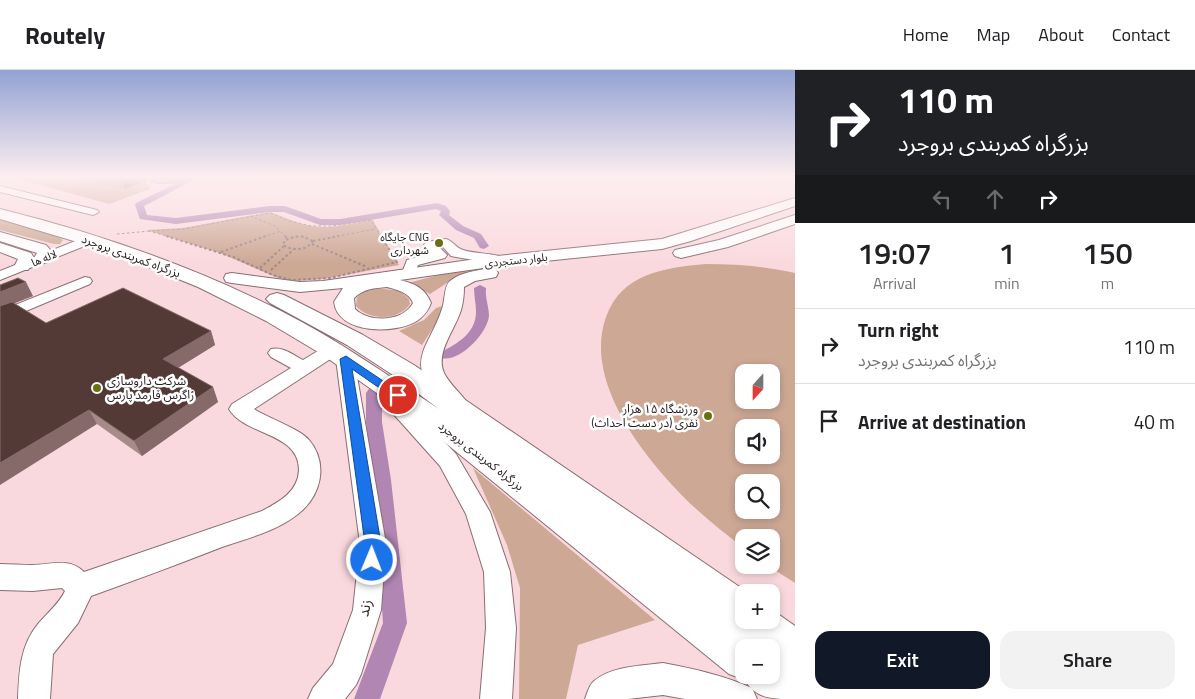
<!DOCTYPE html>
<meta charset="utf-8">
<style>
body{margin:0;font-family:"Titillium Web","Noto Sans Arabic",sans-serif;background:#f2f2f2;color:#202124;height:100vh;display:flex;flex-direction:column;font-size:19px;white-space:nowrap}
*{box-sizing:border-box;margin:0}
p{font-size:16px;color:#757577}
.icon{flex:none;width:28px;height:28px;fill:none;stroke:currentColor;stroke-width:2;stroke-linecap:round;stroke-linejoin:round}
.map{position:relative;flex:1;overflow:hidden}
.panel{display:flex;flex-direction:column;background:#fff;width:400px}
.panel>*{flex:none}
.guide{background:#202124;color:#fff;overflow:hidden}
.needle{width:32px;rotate:201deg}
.fabs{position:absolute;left:735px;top:294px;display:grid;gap:10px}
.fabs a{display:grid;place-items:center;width:45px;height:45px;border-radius:10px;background:#fff;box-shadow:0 2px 8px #0003;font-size:25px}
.pin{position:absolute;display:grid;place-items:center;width:42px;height:42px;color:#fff;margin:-21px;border:2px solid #fff;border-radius:50%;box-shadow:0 1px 5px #0007}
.me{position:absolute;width:55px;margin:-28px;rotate:1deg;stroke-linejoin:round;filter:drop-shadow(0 0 4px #0008)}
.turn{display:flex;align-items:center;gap:18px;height:105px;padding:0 20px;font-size:22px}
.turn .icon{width:65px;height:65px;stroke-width:2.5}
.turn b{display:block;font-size:35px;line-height:42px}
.lanes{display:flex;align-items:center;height:48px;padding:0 20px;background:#0003;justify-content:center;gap:25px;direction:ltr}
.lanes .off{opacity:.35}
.eta{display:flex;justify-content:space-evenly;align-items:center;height:85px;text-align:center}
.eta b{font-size:30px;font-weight:600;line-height:35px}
.cta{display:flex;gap:10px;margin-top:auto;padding:10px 20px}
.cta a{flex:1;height:58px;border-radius:15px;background:#111827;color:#fff;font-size:20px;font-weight:600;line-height:58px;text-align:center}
.cta a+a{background:#f2f2f2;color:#202124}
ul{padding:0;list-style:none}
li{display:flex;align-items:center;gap:15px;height:75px;padding:0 20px;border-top:1px solid #e0e0e0}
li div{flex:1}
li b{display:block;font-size:19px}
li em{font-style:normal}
header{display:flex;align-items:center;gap:30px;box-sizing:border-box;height:70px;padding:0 25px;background:#fff;border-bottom:1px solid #e0e0e0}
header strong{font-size:24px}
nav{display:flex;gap:28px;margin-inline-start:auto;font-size:18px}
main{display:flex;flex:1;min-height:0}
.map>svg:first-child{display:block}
</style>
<header>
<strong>Routely</strong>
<nav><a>Home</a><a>Map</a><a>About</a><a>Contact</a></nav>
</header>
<main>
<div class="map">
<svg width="795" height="629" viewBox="0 0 795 629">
<rect width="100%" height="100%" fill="#fad9de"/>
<g fill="#cda895" fill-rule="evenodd">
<path d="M 7,106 L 143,106 L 150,119 L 109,134 Z"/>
<path d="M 270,142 C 282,146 294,152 306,155 C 328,160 351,154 372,149 L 399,195 L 323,209 L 293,211 L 278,208 L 220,183 L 147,160 L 183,158 Z"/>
<path d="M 0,149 L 53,164 L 63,170 L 60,174 L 54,174 L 0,160 Z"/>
<path d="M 558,189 L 473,200 L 453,209 L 430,224 L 408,213 L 465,198 Z"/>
<path d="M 706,194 C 736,194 765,196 795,203 L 795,513 L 767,495 L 771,495 L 771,468 L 744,468 L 744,478 C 727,465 710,452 694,437 C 649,394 582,314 606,247 C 622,203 664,198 706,194 ZM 771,302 L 771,330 L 744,330 L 744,302 ZM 744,358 L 771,358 L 771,385 L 744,385 ZM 771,412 L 771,440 L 744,440 L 744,412 Z"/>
<path d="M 376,218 L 400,221 L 409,229 L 410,234 C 399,251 369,251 356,236 L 357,227 L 362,223 Z"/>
<path d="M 442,236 L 440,247 L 422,275 L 399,261 L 424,250 L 436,238 Z"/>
<path d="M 473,398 L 655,550 L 578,575 L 566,629 L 519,629 L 520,518 L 507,475 Z"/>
</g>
<path fill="#b186b3" stroke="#886686" d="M 154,106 L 193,106 C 182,114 164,115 151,112 L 150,110 Z"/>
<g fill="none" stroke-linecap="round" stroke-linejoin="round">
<g fill="#b186b3" fill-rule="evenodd">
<path d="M 189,107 L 192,107 L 192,111 L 144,136 L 147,145 L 176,148 L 269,136 L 285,136 L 321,149 L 340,149 L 437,133 L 446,136 L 450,141 L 449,145 L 463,156 L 481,164 L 489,176 L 484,179 L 480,178 L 474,168 L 456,160 L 439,145 L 441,141 L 436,139 L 340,155 L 320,155 L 284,142 L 269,142 L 176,154 L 140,149 L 135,135 L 136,133 Z"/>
<path d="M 480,215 L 486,218 C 485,228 489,237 489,246 C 487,264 459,293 441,288 L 439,285 L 441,282 C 457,274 476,263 476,242 C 476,234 474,226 474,218 Z"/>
<path d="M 374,318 L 379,319 L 382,323 L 382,352 L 391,410 L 407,553 L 380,629 L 354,629 L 383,553 L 373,410 L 366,352 L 366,323 L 369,319 Z"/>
</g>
<defs>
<g id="minor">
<path d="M 0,116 L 97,140 L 99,142 L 93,145 L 0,122 Z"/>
<path d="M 88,166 L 92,167 L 94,170 L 92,173 L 0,210 L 0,201 Z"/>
<path d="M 446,169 C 453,171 456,178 463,180 C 474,184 502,183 510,191 L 503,195 L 456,187 L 451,186 L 443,177 L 440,178 L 447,185 L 445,188 L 418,195 L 414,206 L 404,206 L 402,203 L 407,190 L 431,183 L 424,175 L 426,172 Z"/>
<path d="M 85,207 L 90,208 L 92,211 L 90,214 L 0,252 L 0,241 Z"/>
<path d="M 332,275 L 338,276 L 341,280 L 338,284 L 254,339 C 268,348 300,359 309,370 C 329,394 321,426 298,444 C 277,461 248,468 222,477 C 179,494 135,510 91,526 L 78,553 L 53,584 L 50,629 L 18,629 C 19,602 20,576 38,554 C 47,543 59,534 65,521 L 62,518 L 33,521 L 0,520 L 0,494 C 11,494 21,495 32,495 C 51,495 69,487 84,502 L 262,441 C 279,432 298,422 299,400 C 299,362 245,366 229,339 L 232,334 L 291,298 L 271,287 L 268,283 L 271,279 C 283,276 293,285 303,290 L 326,276 Z"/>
<path d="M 345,284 L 351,285 L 354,289 L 386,474 L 381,540 L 361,604 L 356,615 L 345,629 L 308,629 L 313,618 L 333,594 L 353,540 L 360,474 L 336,289 L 339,285 Z"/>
<path d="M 387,318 L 394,319 L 456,384 L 490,442 L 510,502 L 516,558 L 512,629 L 480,629 L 486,558 L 484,502 L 466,444 L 440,396 L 380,329 L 377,324 L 380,319 Z"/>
<path d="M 663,593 C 694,599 723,605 752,618 L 757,629 L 685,629 L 663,625 L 628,629 L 585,629 C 587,624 589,615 594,611 C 612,596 640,596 663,593 Z"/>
</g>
<g id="major">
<path d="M 795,128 L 795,136 L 691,171 L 662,179 L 497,196 L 400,210 C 415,214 425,218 431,233 C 428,241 424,246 417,251 C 396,264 338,265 334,232 L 343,218 L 300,222 L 232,213 L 226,212 L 224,208 L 226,204 L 232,203 L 300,212 L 323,211 L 497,186 L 662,169 ZM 387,217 C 397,220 409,222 413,233 C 403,252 369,253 355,239 L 354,228 C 363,219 374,218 387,217 Z"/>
<path d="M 795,145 L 795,154 L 728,177 L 681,188 L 675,186 L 673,183 L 675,180 L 719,170 Z"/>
<path d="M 0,162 L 46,175 L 53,183 L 47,192 L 41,194 L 34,190 L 28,200 L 16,200 L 14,197 L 18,189 L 0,182 L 0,173 L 31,183 L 34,188 L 37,183 L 0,171 Z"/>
<path d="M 490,198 L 496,199 L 498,203 L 496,207 L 475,211 L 464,217 C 464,226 463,233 461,240 C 455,260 435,282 444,303 C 450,315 461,323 468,334 L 464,340 C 452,343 447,339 439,330 C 404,290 429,278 442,239 C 445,232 444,215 450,211 C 461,202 476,201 490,198 Z"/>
</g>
<path id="highway" d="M 0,139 C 97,163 192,196 281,241 C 337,269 388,306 439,339 L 396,307 L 347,275 L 270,233 L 266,229 L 270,225 L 277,223 L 284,225 L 363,265 L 414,295 L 747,522 L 744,522 L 744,550 L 771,550 L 771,539 L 795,556 L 795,629 C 772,629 756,629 745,610 L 729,604 L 432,362 L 323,285 L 266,251 L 198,217 L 114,183 L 0,149 ZM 744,578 L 771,578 L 771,605 L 744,605 Z"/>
</defs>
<use href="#minor" stroke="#8a6d72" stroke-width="2"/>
<use href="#major" stroke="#8a6d72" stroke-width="2"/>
<use href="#highway" stroke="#8a6d72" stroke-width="2"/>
<g stroke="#9e878a" stroke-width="1" stroke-dasharray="2.5 2.5" stroke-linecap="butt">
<path d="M 250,146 L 275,156 L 286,167"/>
<path d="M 117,164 L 150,161"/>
<path d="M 170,167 L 149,161 L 184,159 L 270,143 L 289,151 L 312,156 L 332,156 L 371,150 L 382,167"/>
<path d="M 263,167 L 281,161"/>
<path d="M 291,167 L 307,167"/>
<path d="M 332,167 L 376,159"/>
</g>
<g stroke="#9e878a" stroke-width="2" stroke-dasharray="2.5 2.5" stroke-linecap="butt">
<path d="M 166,166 L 233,187 L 273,205 L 291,210 L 330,208 L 397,192 L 381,166"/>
<path d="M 285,166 L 287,168"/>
<path d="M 298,166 L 285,170 L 283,175 C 293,181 306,181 313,171"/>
<path d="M 301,166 L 313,171"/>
<path d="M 313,171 L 339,166"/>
<path d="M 312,174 L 367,197"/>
<path d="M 221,182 L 266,166"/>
<path d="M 260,198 L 284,176"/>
<path d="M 271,200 L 294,179"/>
</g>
<use href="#minor" fill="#fff" fill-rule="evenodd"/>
<use href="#major" fill="#fff" fill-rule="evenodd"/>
<use href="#highway" fill="#fff" fill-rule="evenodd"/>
</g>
<g fill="#a78a8a">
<path d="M 82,106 L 146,106 L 148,110 L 125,119 L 84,111 Z"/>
<path d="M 0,215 L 33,226 L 14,233 L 46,253 L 211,261 L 215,275 L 178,298 L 213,317 L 218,332 L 142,386 L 97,354 Z"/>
</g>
<g fill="#866a69">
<path d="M 128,106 L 146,106 L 148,110 L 125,119 L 121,108 Z"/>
<path d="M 26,212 L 33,226 L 0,239 L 0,222 Z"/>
<path d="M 211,261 L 215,275 L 168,304 L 163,289 Z"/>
<path d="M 213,317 L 218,332 L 142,386 L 134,371 Z"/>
<path d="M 89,340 L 97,354 L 0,415 L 0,393 Z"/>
</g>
<g fill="#543a37" stroke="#866a69">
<path d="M 106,106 L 128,106 L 121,108 Z"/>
<path d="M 18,208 L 26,212 L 0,222 L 0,215 Z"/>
<path d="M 123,218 L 211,261 L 163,289 L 213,317 L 134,371 L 89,340 L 0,393 L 0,236 L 12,232 L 46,253 Z"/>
</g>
<linearGradient id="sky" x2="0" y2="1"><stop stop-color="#92a2d3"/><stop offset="0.55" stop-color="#fdeef0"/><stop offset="1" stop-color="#fdeef0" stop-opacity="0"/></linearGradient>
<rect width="795" height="194" fill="url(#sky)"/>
<path fill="#1a73e8" stroke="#114b97" d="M 346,286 L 404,325 L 402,328 L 394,328 L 352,299 L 381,474 L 377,495 L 372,497 L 366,495 L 364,490 L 365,474 L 340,289 Z"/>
<g fill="#6a6f13" stroke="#fff" stroke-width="2">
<circle cx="439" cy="173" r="5"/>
<circle cx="97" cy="318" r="5"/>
<circle cx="708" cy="346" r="5"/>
</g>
<g text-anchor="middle" stroke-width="5" stroke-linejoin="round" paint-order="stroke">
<g font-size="11" fill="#271c1e" stroke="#fff" text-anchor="end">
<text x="429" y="171">جایگاه CNG<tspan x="429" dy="13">شهرداری</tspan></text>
</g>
<g font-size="11" fill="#271c1e" stroke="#fff">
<text transform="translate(44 188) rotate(-22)" y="4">لاله ها</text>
<text transform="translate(516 190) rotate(-6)" y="4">بلوار دستجردی</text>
</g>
<g font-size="12" fill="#271c1e" stroke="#fff">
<text transform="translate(131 186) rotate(20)" y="4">بزرگراه کمربندی بروجرد</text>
<text transform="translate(481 386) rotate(38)" y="4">بزرگراه کمربندی بروجرد</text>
</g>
<g font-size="12" fill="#271c1e" stroke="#fff" text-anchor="start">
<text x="107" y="315">شرکت داروسازی<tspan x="107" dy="14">زاگرس فارمد پارس</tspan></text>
<text x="698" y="343" text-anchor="end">ورزشگاه ۱۵ هزار<tspan x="698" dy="14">نفری (در دست احداث)</tspan></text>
</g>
<g font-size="15" fill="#271c1e" stroke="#fff">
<text transform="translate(365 538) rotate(-78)" y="5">زند</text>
</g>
</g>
</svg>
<div class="fabs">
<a><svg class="needle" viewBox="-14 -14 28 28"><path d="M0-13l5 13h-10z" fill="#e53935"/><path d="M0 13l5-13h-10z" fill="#757577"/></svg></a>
<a><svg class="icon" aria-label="sound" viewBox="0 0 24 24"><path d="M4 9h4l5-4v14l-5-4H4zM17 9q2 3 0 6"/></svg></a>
<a><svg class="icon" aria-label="search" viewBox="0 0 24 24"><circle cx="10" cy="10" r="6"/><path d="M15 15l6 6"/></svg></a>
<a><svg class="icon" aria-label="layers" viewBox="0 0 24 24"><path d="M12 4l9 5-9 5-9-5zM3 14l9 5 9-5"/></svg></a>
<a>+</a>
<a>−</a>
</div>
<div class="pin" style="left:398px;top:325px;background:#d93025"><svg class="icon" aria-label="arrive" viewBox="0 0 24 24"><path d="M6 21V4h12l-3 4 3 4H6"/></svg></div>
<svg class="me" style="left:372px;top:490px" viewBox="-20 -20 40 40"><circle r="17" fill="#1a73e8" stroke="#fff" stroke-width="3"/><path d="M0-11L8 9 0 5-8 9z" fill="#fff"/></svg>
</div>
<section class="panel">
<div class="guide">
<div class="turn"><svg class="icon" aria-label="right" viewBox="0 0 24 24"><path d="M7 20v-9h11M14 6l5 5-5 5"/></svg><div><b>110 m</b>بزرگراه کمربندی بروجرد</div></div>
<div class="lanes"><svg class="icon off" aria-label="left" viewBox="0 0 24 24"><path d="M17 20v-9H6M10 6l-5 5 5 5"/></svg><svg class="icon off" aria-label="ahead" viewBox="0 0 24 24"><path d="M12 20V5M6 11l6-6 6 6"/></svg><svg class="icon" aria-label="right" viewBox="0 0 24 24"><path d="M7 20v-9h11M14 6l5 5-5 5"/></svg></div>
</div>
<div class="eta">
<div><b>19:07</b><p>Arrival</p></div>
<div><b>1</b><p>min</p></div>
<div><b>150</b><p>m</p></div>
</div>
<ul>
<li><svg class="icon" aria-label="right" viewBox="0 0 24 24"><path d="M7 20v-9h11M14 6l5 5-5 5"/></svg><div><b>Turn right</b><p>بزرگراه کمربندی بروجرد</p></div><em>110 m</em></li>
<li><svg class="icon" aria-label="arrive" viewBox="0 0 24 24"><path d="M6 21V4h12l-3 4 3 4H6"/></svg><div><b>Arrive at destination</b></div><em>40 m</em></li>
</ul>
<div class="cta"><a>Exit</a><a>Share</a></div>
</section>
</main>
